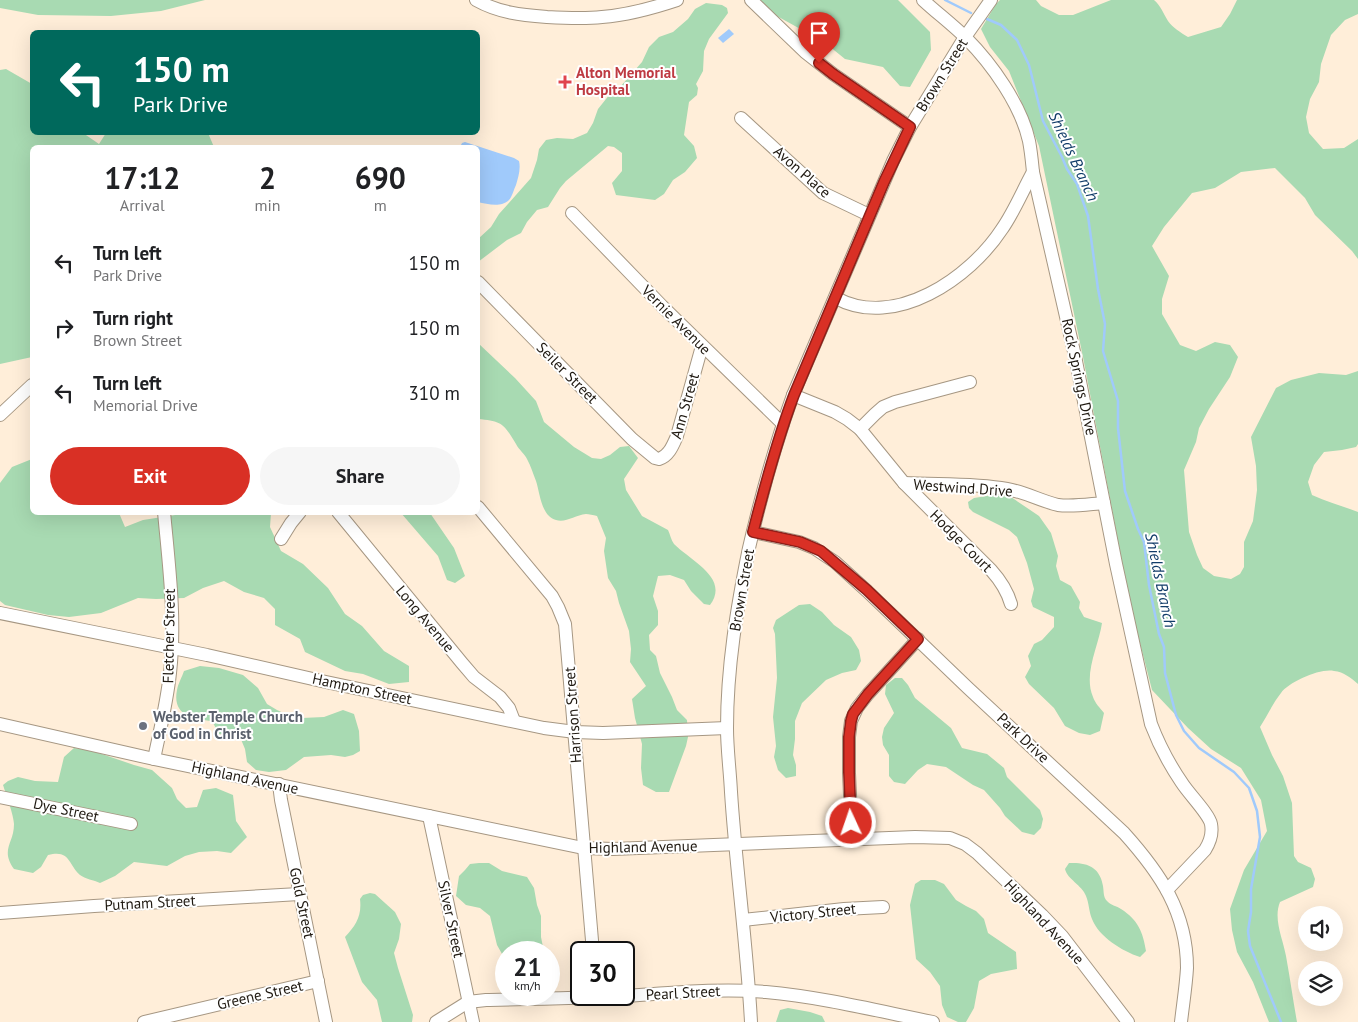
<!DOCTYPE html>
<style>
body{margin:0;font-family:"PT Sans",sans-serif;background:#f6f6f6;color:#202124;height:100vh;display:flex;flex-direction:column;font-size:19px;white-space:nowrap}
*{box-sizing:border-box;margin:0}
p{font-size:16px;color:#757577}
.icon{flex:none;width:28px;height:28px;fill:none;stroke:currentColor;stroke-width:2;stroke-linecap:round;stroke-linejoin:round}
.map{position:relative;flex:1;overflow:hidden}
.panel{position:absolute;left:30px;top:145px;width:450px;height:370px;display:flex;flex-direction:column;background:#fff;border-radius:8px;box-shadow:0 5px 20px #0002}
.panel>*{flex:none}
.banner{position:absolute;left:30px;top:30px;width:450px;height:105px;border-radius:8px;box-shadow:0 5px 20px #0002;background:#00695c;color:#fff;overflow:hidden}
.fabs{position:absolute;left:1298px;top:906px;display:grid;gap:10px}
.fabs a{display:grid;place-items:center;width:45px;height:45px;border-radius:50%;background:#fff;box-shadow:0 5px 20px #0002;font-size:25px}
.speed{position:absolute;left:495px;top:941px;display:flex;gap:10px;font-size:25px;font-weight:700;text-align:center}
.speed>*{display:grid;place-content:center;width:65px;height:65px;border-radius:50%;background:#fff;box-shadow:0 5px 20px #0002;line-height:1}
.speed small{font-size:12px;font-weight:400}
.speed .limit{border:2px solid #111;border-radius:8px;background:#fff;color:#111}
.pin{position:absolute;display:grid;place-items:center;width:42px;height:42px;color:#fff;margin:-51px -21px;border-radius:50% 50% 50% 0;rotate:-45deg;box-shadow:0 0 5px #0007}
.pin .icon{rotate:45deg}
.me{position:absolute;width:55px;margin:-28px;rotate:357deg;stroke-linejoin:round;filter:drop-shadow(0 0 4px #0008)}
.turn{display:flex;align-items:center;gap:18px;height:105px;padding:0 20px;font-size:22px}
.turn .icon{width:65px;height:65px;stroke-width:2.5}
.turn b{display:block;font-size:35px;line-height:42px}
.eta{display:flex;justify-content:space-evenly;align-items:center;height:85px;text-align:center}
.eta b{font-size:30px;font-weight:600;line-height:35px}
.primary-button{display:flex;gap:10px;margin-top:auto;padding:10px 20px}
.primary-button a{flex:1;height:58px;border-radius:30px;background:#d93025;color:#fff;font-size:20px;font-weight:600;line-height:58px;text-align:center}
.primary-button a+a{background:#f6f6f6;color:#202124}
ul{padding:0;list-style:none}
li{display:flex;align-items:center;gap:15px;height:65px;padding:0 20px}
li div{flex:1}
li b{display:block;font-size:19px}
li em{font-style:normal}
.map>svg:first-child{display:block}
</style>
<div class="map">
<svg width="1358" height="1022" viewBox="0 0 1358 1022">
<rect width="100%" height="100%" fill="#ffeed9"/>
<g fill="#a8dab2">
<path d="M 0,0 L 205,0 L 161,11 L 111,16 L 38,15 L 0,8 Z"/>
<path d="M 760,0 L 898,0 L 930,32 L 931,50 L 910,87 L 900,86 L 883,67 L 845,59 L 824,42 L 775,15 Z"/>
<path d="M 1000,0 L 1036,0 L 1041,6 L 1059,15 L 1073,15 L 1111,0 L 1154,0 C 1161,6 1163,13 1168,21 C 1173,28 1180,32 1188,37 L 1221,27 L 1230,14 L 1237,0 L 1358,0 L 1358,14 L 1345,20 L 1331,35 L 1321,64 L 1319,82 L 1310,99 L 1306,117 L 1309,133 L 1323,149 L 1344,148 L 1358,139 L 1358,259 L 1352,251 L 1315,215 L 1305,198 L 1275,168 L 1241,172 L 1215,188 L 1192,193 L 1164,227 L 1152,246 L 1169,276 L 1162,299 L 1162,314 L 1180,345 L 1196,351 L 1215,342 L 1230,345 L 1238,357 L 1230,377 L 1209,409 L 1199,428 L 1196,442 L 1184,470 L 1189,532 L 1197,555 L 1203,568 L 1214,576 L 1231,579 L 1240,574 L 1244,567 L 1244,542 L 1253,521 L 1257,490 L 1256,466 L 1251,437 L 1276,388 L 1291,380 L 1319,373 L 1346,375 L 1358,371 L 1358,444 L 1356,447 L 1342,450 L 1324,452 L 1314,465 L 1308,482 L 1312,495 C 1327,502 1343,506 1358,512 L 1358,684 C 1351,678 1344,672 1334,671 C 1320,668 1289,682 1281,693 C 1273,703 1267,716 1260,727 L 1272,755 L 1283,776 L 1292,803 L 1294,856 L 1298,862 L 1311,868 L 1315,879 L 1313,887 L 1280,902 C 1273,919 1283,939 1286,956 C 1290,978 1293,1000 1297,1022 L 1269,1022 L 1253,982 L 1237,952 L 1232,930 L 1230,909 L 1244,870 L 1267,831 L 1261,800 L 1241,768 L 1211,749 L 1188,728 L 1152,690 L 1130,604 L 1083,357 L 1039,146 L 1009,71 L 990,47 L 981,29 L 996,4 Z"/>
<path d="M 706,3 L 722,5 L 727,8 L 728,13 L 709,39 L 704,51 L 703,71 L 696,84 L 698,88 L 697,95 L 689,102 L 684,135 L 694,146 L 697,158 L 685,172 L 673,180 L 664,194 L 655,200 L 616,195 L 612,183 L 622,171 L 622,153 L 614,147 L 608,146 L 566,181 L 560,188 L 548,207 L 537,210 L 527,222 L 521,233 L 507,240 L 478,262 L 478,239 L 491,227 L 499,214 L 531,178 L 537,160 L 539,149 L 546,140 L 557,138 L 573,139 L 587,133 L 593,123 L 598,109 L 610,94 L 620,87 L 642,62 L 649,47 L 659,37 L 673,32 L 688,19 L 695,9 Z"/>
<path d="M 6,69 L 32,84 L 32,132 L 83,133 L 99,144 L 106,133 L 208,133 L 214,147 L 32,148 L 32,357 L 0,364 L 0,70 Z"/>
<path d="M 478,343 L 515,378 L 536,401 L 544,422 L 574,447 L 592,458 L 601,459 L 610,455 L 620,447 L 629,446 L 638,458 L 624,479 L 626,490 L 642,516 L 668,530 C 670,534 671,540 674,544 C 691,561 730,578 710,605 L 704,604 L 691,591 L 684,580 L 670,575 L 658,576 L 653,596 L 658,611 L 658,625 L 649,635 L 650,650 L 656,656 L 660,673 L 672,697 L 677,710 L 687,720 L 688,737 L 686,746 L 669,792 L 656,792 L 643,785 L 641,768 L 642,744 L 635,718 L 632,699 L 646,686 L 630,662 L 631,649 L 629,631 L 619,603 L 616,591 L 608,578 L 604,551 L 606,538 L 597,516 C 593,515 589,514 586,514 C 575,515 566,523 556,520 C 541,516 540,493 536,481 C 533,474 531,466 527,459 C 525,454 519,450 516,444 C 504,424 502,421 478,419 Z"/>
<path d="M 32,459 L 32,512 L 119,513 L 125,527 L 143,520 L 188,513 L 271,513 L 270,527 L 281,551 L 303,564 L 328,588 L 345,614 L 362,626 L 384,651 L 409,666 L 409,682 L 389,684 L 363,674 L 345,671 L 305,652 L 300,639 L 275,625 L 275,609 L 264,598 L 244,592 L 224,581 L 203,588 L 184,598 L 156,599 L 138,598 L 101,613 L 69,617 L 48,615 L 5,605 L 0,601 L 0,483 L 12,467 Z"/>
<path d="M 993,495 L 1011,497 L 1039,516 L 1051,533 L 1058,556 L 1056,566 L 1060,580 L 1071,586 L 1080,602 L 1079,608 L 1084,617 L 1102,623 C 1099,645 1083,674 1093,697 C 1095,703 1100,708 1104,713 L 1100,731 L 1090,735 L 1079,733 L 1065,726 L 1054,708 L 1029,684 L 1025,677 L 1031,666 L 1028,656 L 1034,644 L 1042,640 L 1054,627 L 1054,617 L 1033,607 L 1031,601 L 1034,589 L 1027,563 L 1017,537 L 1009,530 L 973,512 L 969,508 L 968,502 L 974,498 Z"/>
<path d="M 401,513 L 430,513 L 454,548 L 465,576 L 455,583 L 447,580 L 438,556 Z"/>
<path d="M 810,604 L 822,612 L 834,625 L 851,637 L 859,650 L 861,661 L 856,670 L 842,673 L 826,680 L 802,703 L 795,721 L 795,739 L 793,755 L 796,765 L 796,776 L 786,778 L 778,770 L 774,757 L 776,746 L 773,717 L 777,678 L 775,634 L 773,628 L 776,620 L 799,605 Z"/>
<path d="M 200,666 L 219,668 L 243,675 L 258,688 L 267,704 L 277,710 L 288,715 L 302,718 L 324,717 L 343,710 L 354,714 L 359,731 L 360,751 L 353,755 L 345,757 L 331,755 L 304,757 L 286,770 L 269,772 L 256,770 L 247,762 L 245,749 L 240,737 L 219,734 L 212,721 C 192,719 172,715 177,690 C 178,684 182,677 184,671 Z"/>
<path d="M 895,678 L 902,678 L 908,685 L 915,698 L 951,728 L 962,748 L 987,754 L 1004,768 L 1007,777 L 1040,810 L 1043,819 L 1041,828 L 1034,835 L 1022,832 L 1005,816 L 1000,808 L 984,790 L 973,785 L 946,767 L 927,764 L 918,770 L 905,784 L 894,782 L 889,776 L 889,755 L 883,745 L 882,737 L 884,728 L 894,713 L 885,694 L 886,685 Z"/>
<path d="M 74,748 L 93,751 L 134,765 L 152,770 L 172,788 L 177,799 L 186,808 L 197,807 L 203,790 L 216,788 L 233,795 L 236,821 L 247,837 L 231,853 L 217,851 L 199,852 L 185,856 L 167,866 L 134,862 L 115,876 L 100,883 C 94,880 85,879 80,875 C 68,864 70,849 48,855 L 41,867 L 33,873 L 14,869 C 0,849 14,844 14,824 C 14,816 6,794 3,785 L 8,781 L 18,777 L 35,781 L 58,782 L 64,757 Z"/>
<path d="M 479,863 L 489,863 L 502,871 L 527,877 L 534,888 L 537,905 L 541,916 L 541,937 L 544,952 L 506,952 L 506,961 L 497,945 L 490,916 L 480,908 L 466,905 L 456,896 L 459,876 L 465,870 L 470,864 Z"/>
<path d="M 1069,863 C 1087,862 1100,867 1103,886 C 1104,892 1103,897 1107,901 C 1110,905 1117,906 1121,909 C 1138,920 1143,932 1146,951 L 1140,957 C 1122,951 1099,937 1092,919 C 1089,912 1089,903 1086,896 C 1082,885 1067,879 1065,869 Z"/>
<path d="M 921,880 L 935,880 L 944,884 L 956,900 L 966,906 L 976,911 L 984,919 L 988,933 L 1016,952 L 1017,969 L 991,974 L 979,981 L 974,1008 L 966,1022 L 958,1022 L 947,1017 L 942,1005 L 940,986 L 930,972 L 916,959 L 910,905 L 915,884 Z"/>
<path d="M 370,893 L 375,894 L 395,912 L 401,924 L 399,939 L 394,953 L 398,968 L 413,1015 L 412,1022 L 382,1022 L 377,1000 L 362,982 L 345,937 C 356,925 362,916 360,899 L 363,895 Z"/>
<path d="M 788,1008 L 810,1012 L 822,1016 L 825,1022 L 776,1022 L 780,1010 Z"/>
</g>
<g fill="#a0cafb">
<path d="M 729,29 L 734,34 L 723,43 L 718,38 Z"/>
<path d="M 465,142 L 514,158 L 519,161 C 521,169 518,178 516,185 C 514,189 512,197 509,200 C 501,208 487,204 478,202 L 478,148 L 460,147 L 462,143 Z"/>
</g>
<g fill="none" stroke-linecap="round" stroke-linejoin="round">
<g stroke="#a0cafb" stroke-width="2.5">
<path d="M 945,0 L 971,13"/>
<path d="M 987,19 L 1001,25 L 1017,40 L 1029,65 L 1043,121 L 1062,157 L 1067,169 L 1077,184 L 1088,216 L 1098,289 L 1105,324 L 1103,351 L 1118,401 L 1118,428 L 1125,491 L 1138,529 L 1144,542 L 1149,585 L 1159,634 L 1164,647 L 1165,673 L 1176,715 L 1184,731 L 1199,748 L 1234,772 L 1249,788 L 1257,811 L 1260,837 L 1251,889 L 1251,912 L 1248,931 L 1250,946 L 1281,1022"/>
</g>
<defs>
<g id="minor">
<path d="M 476,0 C 499,13 522,15 547,17 C 565,18 584,19 602,17 C 628,15 653,8 677,0"/>
<path d="M 751,0 L 805,52 L 833,74 L 910,127"/>
<path d="M 923,0 C 937,13 953,25 966,38 C 992,64 1021,105 1029,141 C 1031,151 1032,162 1033,172 L 1075,356 L 1116,564 L 1151,724 C 1159,745 1169,764 1182,783 C 1189,794 1209,814 1211,824 C 1213,834 1210,842 1205,850 L 1167,890"/>
<path d="M 741,118 L 823,193 L 869,215"/>
<path d="M 572,213 L 662,306 L 783,424"/>
<path d="M 478,282 L 632,439 L 655,458 L 659,459 C 669,456 673,445 677,436 L 702,346"/>
<path d="M 836,298 C 895,330 970,278 1002,229 C 1014,212 1023,190 1033,172"/>
<path d="M 793,395 L 835,412 L 847,419 L 860,429 L 904,483 L 991,570 C 1000,580 1007,590 1011,604"/>
<path d="M 0,415 L 32,385"/>
<path d="M 860,429 L 875,414 L 883,407 L 895,402 L 970,382"/>
<path d="M 904,483 C 938,485 973,483 1007,489 C 1025,492 1041,501 1058,505 C 1073,507 1090,504 1104,503"/>
<path d="M 478,507 L 552,596 L 558,607 L 565,624 L 593,952"/>
<path d="M 338,512 L 462,663 L 474,677 L 500,697 L 509,708 L 514,721"/>
<path d="M 753,532 L 799,542 L 814,548 L 835,562 L 867,591 L 968,688 L 1124,833 C 1160,873 1187,912 1187,968 C 1186,986 1183,1004 1181,1022"/>
<path d="M 281,539 L 291,523 L 300,512"/>
<path d="M 0,613 L 207,655 L 326,682 L 544,728 L 575,732 L 603,733 L 727,728"/>
<path d="M 0,724 L 154,759 L 583,848 L 613,849 L 915,837 L 950,838 L 965,844 L 977,853 L 1042,915 L 1062,936 L 1128,1022"/>
<path d="M 154,759 C 160,730 167,702 170,673 C 176,619 169,566 164,512"/>
<path d="M 279,784 L 281,800 L 326,1022"/>
<path d="M 0,797 L 131,824"/>
<path d="M 429,816 L 473,1022"/>
<path d="M 852,839 L 849,773 L 849,737 L 851,721 L 857,708 L 868,694 L 918,639"/>
<path d="M 0,913 L 94,906 L 299,894"/>
<path d="M 743,920 L 844,909 L 883,907"/>
<path d="M 144,1022 L 318,981"/>
<path d="M 436,1022 L 468,1002 L 486,1000 C 532,999 579,998 626,996 C 672,993 719,988 766,992 C 822,997 878,1011 933,1022"/>
<path d="M 751,1022 C 747,945 736,869 731,792 C 730,771 727,749 727,728 C 727,667 737,607 749,548 C 761,496 775,445 793,395 L 893,161 L 910,127 L 965,37 L 991,0"/>
</g>
</defs>
<use href="#minor" stroke="#a69783" stroke-width="14"/>
<use href="#minor" stroke="#fff" stroke-width="12"/>
</g>
<g fill="none" stroke-linecap="round" stroke-linejoin="round">
<defs>
<path id="route" d="M 819,63 L 833,74 L 910,127 L 884,182 L 794,395 C 777,440 765,485 753,532 L 800,542 L 821,551 L 867,590 L 918,639 L 868,694 L 853,714 L 851,721 L 849,737 L 849,772 L 851,823"/>
</defs>
<use href="#route" stroke="#8d1f18" stroke-width="12"/>
<use href="#route" stroke="#d93025" stroke-width="9"/>
</g>
<path fill="#e0444e" stroke="#fff" stroke-width="2" d="M562.5 74.5h5v5h5v5h-5v5h-5v-5h-5v-5h5z"/>
<circle fill="#6b7280" stroke="#fff" stroke-width="2" cx="143" cy="726" r="5"/>
<g text-anchor="middle" stroke-width="4" stroke-linejoin="round" paint-order="stroke">
<g font-size="15" font-weight="bold" fill="#be3a42" stroke="#fff" text-anchor="start">
<text x="576" y="78">Alton Memorial<tspan x="576" dy="17">Hospital</tspan></text>
</g>
<g font-size="15" fill="#1f1911" stroke="#fff">
<text transform="translate(942 75) rotate(-58)" y="5">Brown Street</text>
<text transform="translate(802 172) rotate(41)" y="5">Avon Place</text>
<text transform="translate(676 320) rotate(45)" y="5">Vernie Avenue</text>
<text transform="translate(567 373) rotate(45)" y="5">Seiler Street</text>
<text transform="translate(1079 377) rotate(78)" y="5">Rock Springs Drive</text>
<text transform="translate(685 406) rotate(-74)" y="5">Ann Street</text>
<text transform="translate(963 488) rotate(4)" y="5">Westwind Drive</text>
<text transform="translate(961 541) rotate(45)" y="5">Hodge Court</text>
<text transform="translate(742 590) rotate(-80)" y="5">Brown Street</text>
<text transform="translate(425 619) rotate(50)" y="5">Long Avenue</text>
<text transform="translate(169 636) rotate(-89)" y="5">Fletcher Street</text>
<text transform="translate(362 689) rotate(12)" y="5">Hampton Street</text>
<text transform="translate(573 715) rotate(-94)" y="5">Harrison Street</text>
<text transform="translate(1023 738) rotate(43)" y="5">Park Drive</text>
<text transform="translate(245 778) rotate(12)" y="5">Highland Avenue</text>
<text transform="translate(66 810) rotate(12)" y="5">Dye Street</text>
<text transform="translate(643 847) rotate(-1)" y="5">Highland Avenue</text>
<text transform="translate(150 903) rotate(-3)" y="5">Putnam Street</text>
<text transform="translate(302 903) rotate(78)" y="5">Gold Street</text>
<text transform="translate(813 913) rotate(-6)" y="5">Victory Street</text>
<text transform="translate(451 919) rotate(78)" y="5">Silver Street</text>
<text transform="translate(1044 922) rotate(47)" y="5">Highland Avenue</text>
<text transform="translate(683 993) rotate(-3)" y="5">Pearl Street</text>
<text transform="translate(260 995) rotate(-13)" y="5">Greene Street</text>
</g>
<g font-size="15" font-weight="bold" fill="#5b616d" stroke="#fff" text-anchor="start">
<text x="153" y="722">Webster Temple Church<tspan x="153" dy="17">of God in Christ</tspan></text>
</g>
<g font-size="16" font-style="italic" fill="#123d69" stroke="#fff">
<text transform="translate(1074 156) rotate(65)" y="6">Shields Branch</text>
<text transform="translate(1161 580) rotate(78)" y="6">Shields Branch</text>
</g>
</g>
</svg>
<div class="fabs">
<a><svg class="icon" aria-label="sound" viewBox="0 0 24 24"><path d="M4 9h4l5-4v14l-5-4H4zM17 9q2 3 0 6"/></svg></a>
<a><svg class="icon" aria-label="layers" viewBox="0 0 24 24"><path d="M12 4l9 5-9 5-9-5zM3 14l9 5 9-5"/></svg></a>
</div>
<div class="speed"><div>21<small>km/h</small></div><div class="limit">30</div></div>
<div class="pin" style="left:819px;top:63px;background:#d93025"><svg class="icon" aria-label="arrive" viewBox="0 0 24 24"><path d="M6 21V4h12l-3 4 3 4H6"/></svg></div>
<svg class="me" style="left:851px;top:823px" viewBox="-20 -20 40 40"><circle r="17" fill="#d93025" stroke="#fff" stroke-width="3"/><path d="M0-11L8 9 0 5-8 9z" fill="#fff"/></svg>
<div class="banner">
<div class="turn"><svg class="icon" aria-label="left" viewBox="0 0 24 24"><path d="M17 20v-9H6M10 6l-5 5 5 5"/></svg><div><b>150 m</b>Park Drive</div></div>
</div>
<section class="panel">
<div class="eta">
<div><b>17:12</b><p>Arrival</p></div>
<div><b>2</b><p>min</p></div>
<div><b>690</b><p>m</p></div>
</div>
<ul>
<li><svg class="icon" aria-label="left" viewBox="0 0 24 24"><path d="M17 20v-9H6M10 6l-5 5 5 5"/></svg><div><b>Turn left</b><p>Park Drive</p></div><em>150 m</em></li>
<li><svg class="icon" aria-label="right" viewBox="0 0 24 24"><path d="M7 20v-9h11M14 6l5 5-5 5"/></svg><div><b>Turn right</b><p>Brown Street</p></div><em>150 m</em></li>
<li><svg class="icon" aria-label="left" viewBox="0 0 24 24"><path d="M17 20v-9H6M10 6l-5 5 5 5"/></svg><div><b>Turn left</b><p>Memorial Drive</p></div><em>310 m</em></li>
</ul>
<div class="primary-button"><a>Exit</a><a>Share</a></div>
</section>
</div>
